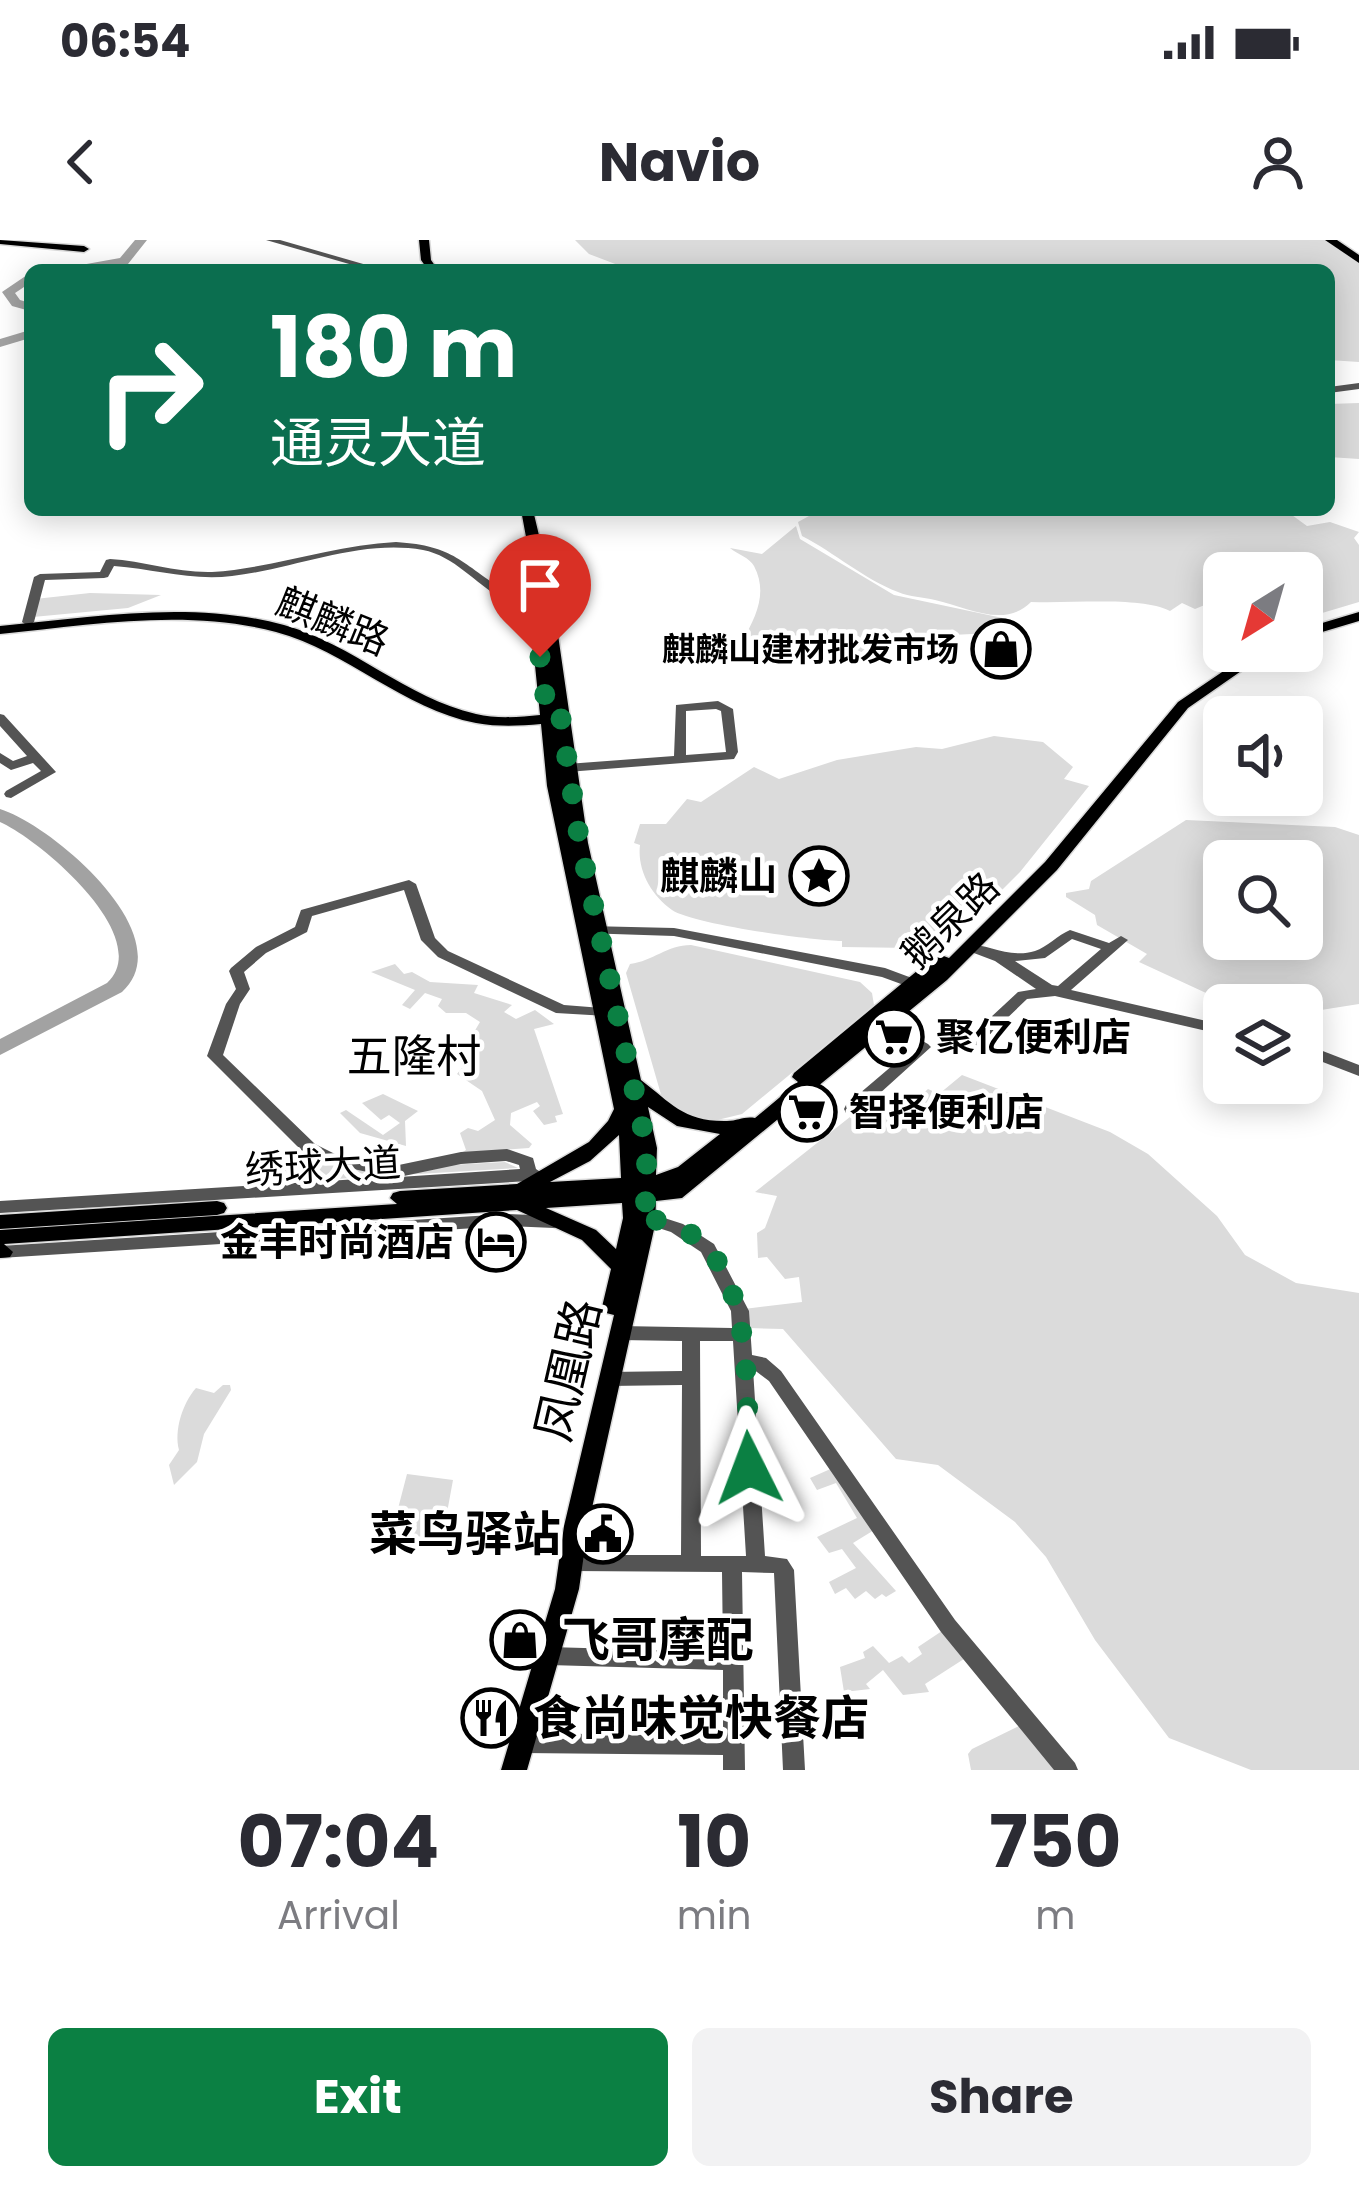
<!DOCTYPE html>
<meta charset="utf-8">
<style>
body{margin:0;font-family:Poppins,"Noto Sans SC",sans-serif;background:#f2f2f3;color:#2b2b33;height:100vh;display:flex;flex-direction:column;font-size:45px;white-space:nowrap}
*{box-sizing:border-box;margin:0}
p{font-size:39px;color:#7c7c81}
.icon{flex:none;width:66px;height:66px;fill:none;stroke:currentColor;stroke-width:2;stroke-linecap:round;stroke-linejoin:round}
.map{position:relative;height:1530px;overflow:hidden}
.details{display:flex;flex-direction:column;background:#fff;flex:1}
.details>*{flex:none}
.banner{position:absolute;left:24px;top:24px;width:1311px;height:252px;border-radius:18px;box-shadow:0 6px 30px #0003;background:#0b6e4f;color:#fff;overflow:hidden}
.needle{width:78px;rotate:217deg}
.buttons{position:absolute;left:1203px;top:312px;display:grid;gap:24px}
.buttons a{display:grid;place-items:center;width:120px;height:120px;border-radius:18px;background:#fff;box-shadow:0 6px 30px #0003;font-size:60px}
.pin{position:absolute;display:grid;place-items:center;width:102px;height:102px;color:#fff;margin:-123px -51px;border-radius:50% 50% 50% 0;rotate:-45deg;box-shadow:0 0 12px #0007}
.pin .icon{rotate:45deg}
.me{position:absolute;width:132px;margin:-66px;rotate:357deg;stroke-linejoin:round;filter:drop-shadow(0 0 9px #0008)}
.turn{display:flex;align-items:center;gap:42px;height:252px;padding:0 48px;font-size:54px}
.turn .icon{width:156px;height:156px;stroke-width:2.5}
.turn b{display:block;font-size:84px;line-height:102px}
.eta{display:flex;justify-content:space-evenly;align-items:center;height:204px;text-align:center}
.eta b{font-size:72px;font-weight:700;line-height:84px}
.action{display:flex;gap:24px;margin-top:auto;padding:24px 48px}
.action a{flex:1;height:138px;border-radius:18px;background:#0b8043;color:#fff;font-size:48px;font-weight:700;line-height:138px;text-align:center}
.action a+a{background:#f2f2f3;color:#2b2b33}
.status{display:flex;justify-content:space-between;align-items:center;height:84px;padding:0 60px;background:#fff;direction:ltr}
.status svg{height:33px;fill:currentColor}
header{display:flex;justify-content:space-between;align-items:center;height:156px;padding:0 48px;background:#fff;font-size:54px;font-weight:700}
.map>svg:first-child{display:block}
</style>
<div class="status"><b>06:54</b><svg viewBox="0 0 49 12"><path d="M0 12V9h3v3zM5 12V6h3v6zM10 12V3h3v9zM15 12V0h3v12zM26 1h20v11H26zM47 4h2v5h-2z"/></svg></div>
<header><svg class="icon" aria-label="back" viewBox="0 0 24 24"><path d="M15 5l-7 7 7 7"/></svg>Navio<svg class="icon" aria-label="person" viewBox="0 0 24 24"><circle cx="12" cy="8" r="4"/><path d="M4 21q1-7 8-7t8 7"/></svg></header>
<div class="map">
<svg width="1359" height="1530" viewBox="0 0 1359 1530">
<rect width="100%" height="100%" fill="#fff"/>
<g fill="#dbdbdb" fill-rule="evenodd">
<path d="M 575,0 L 1326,0 L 1359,24 L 1359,122 L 1329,120 L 1329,30 L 631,30 L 589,14 Z"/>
<path d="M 1359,163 L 1359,219 L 1329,217 L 1329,164 Z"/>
<path d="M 806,270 L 1285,270 L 1307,286 L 1330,282 L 1359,292 L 1354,298 L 1359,305 L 1359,362 L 1302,379 L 1302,333 L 1224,333 L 1224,357 L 1195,369 L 1182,363 L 1170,371 C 1139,356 1071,364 1031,362 C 1004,389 967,367 935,360 C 923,357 910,357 898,352 C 864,339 835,313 802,296 L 798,282 L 809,276 Z"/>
<path d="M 796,286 L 800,299 L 894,355 L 1012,380 L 1013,392 L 931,396 L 841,418 L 743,400 C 756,376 768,353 754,326 C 750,318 737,314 730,308 L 762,314 Z"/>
<path d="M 90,353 L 161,355 L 128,368 L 33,377 L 35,359 Z"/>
<path d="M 994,496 L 1043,502 L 1073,527 L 1064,539 L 1089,546 L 1020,632 L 983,669 L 962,671 L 912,708 L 842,707 L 842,701 C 814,701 692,684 672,670 C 651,655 637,630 640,605 L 634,603 L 640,584 L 666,584 L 687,559 L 701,562 L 754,527 L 779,539 L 837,520 L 916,507 L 942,509 Z"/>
<path d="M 1186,580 L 1335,587 L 1359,595 L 1359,764 L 1302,773 L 1302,765 L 1232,765 L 1139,722 L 1147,714 L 1097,685 L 1095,675 L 1066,657 L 1066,653 L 1089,649 L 1091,641 ZM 1224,621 L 1302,621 L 1302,699 L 1224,699 Z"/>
<path d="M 691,705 L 860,742 L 872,753 L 874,765 L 742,874 L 709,882 L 688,879 L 662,858 L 626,733 L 630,724 C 653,721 667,705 691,705 Z"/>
<path d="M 395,724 L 404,734 L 412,732 L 430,742 L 478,745 L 474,753 L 512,765 L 504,772 L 516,779 L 535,770 L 554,784 L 534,789 L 563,874 L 555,876 L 557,882 L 544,885 L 533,871 L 540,866 L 537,862 L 511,873 L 510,885 L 532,904 L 529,908 L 461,913 L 466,910 L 460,893 L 468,888 L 478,891 L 495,880 L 482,851 L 457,834 L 469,819 L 461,814 L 480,782 L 466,773 L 446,773 L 438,766 L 442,759 L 425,753 L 410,769 L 402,765 L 415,750 L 371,732 Z"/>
<path d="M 962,835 L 1110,892 L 1148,914 L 1217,976 L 1245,1015 L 1296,1043 L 1359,1053 L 1359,1530 L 1251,1530 L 1169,1498 L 1095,1400 L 1046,1317 L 1015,1282 L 938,1225 L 896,1219 L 783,1089 L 749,1088 L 744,1069 L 802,1062 L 799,1037 L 785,1039 L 767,1017 L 758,1018 L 757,993 L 765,988 L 777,956 L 755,952 L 874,858 C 896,869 910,866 928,849 L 939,854 Z"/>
<path d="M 383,854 L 418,871 L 405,881 L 406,906 L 360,893 L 340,873 L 346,870 L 383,895 L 400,883 L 389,875 L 381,880 L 362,863 Z"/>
<path d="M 305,908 L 308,917 L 357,930 L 505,922 L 518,928 L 285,942 L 275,934 Z"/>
<path d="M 223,1145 L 230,1145 L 231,1150 L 204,1194 L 197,1222 L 174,1245 L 169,1225 L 179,1210 C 174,1191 182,1164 196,1148 L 214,1153 Z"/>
<path d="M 835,1227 L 879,1287 L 853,1303 L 896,1351 L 886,1357 L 882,1354 L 875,1359 L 866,1351 L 855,1359 L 846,1348 L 835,1354 L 829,1342 L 856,1328 L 842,1309 L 829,1313 L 817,1297 L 857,1278 L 836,1243 L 817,1250 L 810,1238 Z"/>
<path d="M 407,1234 L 453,1240 L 444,1289 L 431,1288 L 427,1300 L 419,1305 L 404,1302 L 406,1286 L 394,1284 Z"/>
<path d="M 945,1389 L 967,1417 L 925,1444 L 929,1452 L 903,1455 L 883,1430 L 866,1444 L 870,1449 L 844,1452 L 840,1427 L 865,1418 L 863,1412 L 873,1406 L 889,1423 L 902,1416 L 909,1423 L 922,1414 L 918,1407 Z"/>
<path d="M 1023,1484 L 1057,1530 L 971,1530 L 968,1514 L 972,1509 Z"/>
</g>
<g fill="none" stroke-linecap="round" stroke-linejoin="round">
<g fill="#a2a2a2" fill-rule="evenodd">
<path d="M 135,0 L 147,0 L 128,24 L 85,30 L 53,30 L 120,18 Z"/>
<path d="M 30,33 L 30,43 L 15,53 L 20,60 L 30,63 L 30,71 L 12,66 L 2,52 Z"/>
<path d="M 30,90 L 30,98 L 0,107 L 0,99 Z"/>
<path d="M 0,569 C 52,585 183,696 122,752 L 0,815 L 0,799 L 107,743 C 156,697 39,599 0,582 Z"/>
</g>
<defs>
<g id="major">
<path d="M 0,0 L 84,6 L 89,9 L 84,12 L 0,4 Z"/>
<path d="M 419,0 L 429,0 L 431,20 L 438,30 L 428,30 L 421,20 Z"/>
<path d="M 1325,0 L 1337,0 L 1359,15 L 1359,23 Z"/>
<path d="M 521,270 L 533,270 L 551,346 L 588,603 L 641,840 C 671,863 684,882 727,881 C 738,881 744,876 755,878 L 798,842 L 792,837 L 794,833 L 935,716 L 941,715 L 949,718 L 1045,622 L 1178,462 L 1253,411 L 1270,411 L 1188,468 L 1057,630 L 947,740 L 682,958 L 656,961 L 655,985 L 588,1286 L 579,1349 L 527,1530 L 501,1530 L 555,1349 L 564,1286 L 614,1075 L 606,1073 L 602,1067 L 611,1029 L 582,1000 L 517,970 L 4,1004 L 13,1012 L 10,1017 L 0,1018 L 0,990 L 397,964 L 390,958 L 393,953 L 400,951 L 517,944 L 589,902 L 608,881 L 614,869 L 547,546 L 541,484 C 519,486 498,487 476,483 C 403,469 347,411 276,392 C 186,368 90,385 0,394 L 0,386 C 94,377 191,360 284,385 C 353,404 406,458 476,474 C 497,479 519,477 540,475 L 531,386 L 533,383 L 542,383 ZM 648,867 L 677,886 L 720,894 L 678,927 L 656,935 L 657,908 ZM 619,895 L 621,938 L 550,942 L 590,921 ZM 622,963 L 623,978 L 616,1009 L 596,990 L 546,968 Z"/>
<path d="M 1359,372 L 1359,381 L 1302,398 L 1302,389 Z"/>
<path d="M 217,961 L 224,963 L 227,968 L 224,973 L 217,975 L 0,989 L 0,975 Z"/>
</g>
</defs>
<use href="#major" stroke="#dbdbdb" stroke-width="3"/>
<g fill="#545454" fill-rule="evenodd">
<path d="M 266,0 L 280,0 L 384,30 L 370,30 Z"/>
<path d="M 1359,143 L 1359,149 L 1329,153 L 1329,147 Z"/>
<path d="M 396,302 C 456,306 460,323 507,352 C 518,359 530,362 541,368 L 535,371 C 523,368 512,365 501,358 C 475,343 454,316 423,310 C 359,299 295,329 232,336 C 191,341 155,329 114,326 L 108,337 L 104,338 L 45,340 L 34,382 L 28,386 L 22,382 L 34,337 L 40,334 L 100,332 L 106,320 L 110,319 C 144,321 177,333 212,332 C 274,328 333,305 396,302 Z"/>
<path d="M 718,461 L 733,469 L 738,512 L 734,519 L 567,532 L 561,528 L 567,524 L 674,516 L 676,465 ZM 716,469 L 721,471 L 726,512 L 686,515 L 686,471 Z"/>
<path d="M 0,474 L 4,475 L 56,532 L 11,558 L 6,557 L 4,554 L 6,551 L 41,531 L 33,523 L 11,530 L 0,523 L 0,513 L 13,521 L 27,516 L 0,486 Z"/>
<path d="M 409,640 L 416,644 L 435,698 L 448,711 L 564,765 L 602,768 L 610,773 L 607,776 L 556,773 L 438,717 L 421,700 L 404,650 L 312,676 L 307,692 L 266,713 L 244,732 L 250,749 L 240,764 L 223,815 L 315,904 L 335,914 L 394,926 L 461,912 L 507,909 L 533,918 L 536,929 L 543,934 L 541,938 L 529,941 L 0,973 L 0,961 L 391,937 L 325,923 L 303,912 L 207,816 L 226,764 L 236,749 L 229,731 L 231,728 L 256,707 L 295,687 L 301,670 ZM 506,921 L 519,925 L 520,929 L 399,937 L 461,924 Z"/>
<path d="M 588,686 L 674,688 L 885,728 L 928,744 L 930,747 L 923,752 L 882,737 L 674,696 L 583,693 L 581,690 Z"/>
<path d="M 1070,690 L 1109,703 L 1121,696 L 1128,700 L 1071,750 L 1224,785 L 1224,795 L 1055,756 L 1027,759 L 972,812 L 962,812 L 959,808 L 962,804 L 1018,752 L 1036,749 L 995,721 L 966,710 L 964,707 L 966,704 C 989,704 1010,719 1035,711 C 1047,707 1058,695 1070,690 ZM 1072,699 L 1101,709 L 1058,746 L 1052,745 L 1015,721 L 1045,718 Z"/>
<path d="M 884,780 L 928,804 L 931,807 L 858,873 L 846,873 L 844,869 L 846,865 L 913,808 L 879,788 L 876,785 Z"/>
<path d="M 1302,803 L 1359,825 L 1359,836 L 1302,814 Z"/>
<path d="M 649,973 L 683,984 L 714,1004 L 749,1071 L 752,1115 L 766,1118 L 781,1131 L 955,1380 L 1075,1523 L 1078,1530 L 1054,1530 L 941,1392 L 769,1141 L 753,1129 L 765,1316 L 787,1319 L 794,1330 L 805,1530 L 783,1530 L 774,1333 L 742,1332 L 745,1530 L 723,1530 L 723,1515 L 523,1513 L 515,1510 L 512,1503 L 515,1496 L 523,1493 L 723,1496 L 723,1430 L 549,1425 L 542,1422 L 539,1416 L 542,1410 L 549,1407 L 723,1412 L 722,1332 L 572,1331 L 565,1329 L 562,1323 L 565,1317 L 572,1315 L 681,1315 L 682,1145 L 609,1146 L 603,1144 L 600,1139 L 603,1134 L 609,1132 L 682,1131 L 682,1101 L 620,1100 L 614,1098 L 611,1093 L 614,1088 L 620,1086 L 732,1088 L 731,1071 L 701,1012 L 671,992 L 643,983 L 641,979 L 643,975 ZM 700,1101 L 733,1101 L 746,1316 L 701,1316 Z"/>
<path d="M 507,974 L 554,976 L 560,978 L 562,982 L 560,986 L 554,988 L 507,986 L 0,1018 L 0,1006 Z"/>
</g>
<use href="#major" fill="#000" fill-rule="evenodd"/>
</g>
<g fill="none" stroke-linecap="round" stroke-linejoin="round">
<path stroke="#0b8043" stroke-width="21" stroke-dasharray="0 37.8" d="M 540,417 L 547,472 L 560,472 L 580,603 L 647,908 L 645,985 L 649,979 C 760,993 745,1147 749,1228"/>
</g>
<defs>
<symbol id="shop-ring" viewBox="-11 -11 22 22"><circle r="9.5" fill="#fff" stroke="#000" stroke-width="1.5"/><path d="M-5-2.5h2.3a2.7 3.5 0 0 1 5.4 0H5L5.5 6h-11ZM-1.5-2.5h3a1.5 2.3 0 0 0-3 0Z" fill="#000"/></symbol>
<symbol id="sight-ring" viewBox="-11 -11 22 22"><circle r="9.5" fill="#fff" stroke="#000" stroke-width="1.5"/><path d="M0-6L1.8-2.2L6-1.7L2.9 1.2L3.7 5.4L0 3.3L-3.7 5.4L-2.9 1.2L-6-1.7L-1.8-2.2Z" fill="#000"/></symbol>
<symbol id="supermarket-ring" viewBox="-11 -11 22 22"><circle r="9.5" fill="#fff" stroke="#000" stroke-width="1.5"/><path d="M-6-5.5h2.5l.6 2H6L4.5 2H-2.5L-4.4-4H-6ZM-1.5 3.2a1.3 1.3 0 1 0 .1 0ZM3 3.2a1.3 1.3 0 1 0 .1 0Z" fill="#000"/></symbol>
<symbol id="hotel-ring" viewBox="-11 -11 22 22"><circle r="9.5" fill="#fff" stroke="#000" stroke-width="1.5"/><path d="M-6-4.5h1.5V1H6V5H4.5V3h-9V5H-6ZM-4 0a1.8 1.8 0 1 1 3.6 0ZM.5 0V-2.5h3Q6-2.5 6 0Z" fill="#000"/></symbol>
<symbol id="civic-ring" viewBox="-11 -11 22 22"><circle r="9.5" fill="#fff" stroke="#000" stroke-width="1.5"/><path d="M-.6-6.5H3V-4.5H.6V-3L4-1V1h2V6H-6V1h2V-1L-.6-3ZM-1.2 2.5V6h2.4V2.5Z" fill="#000"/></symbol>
<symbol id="restaurant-ring" viewBox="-11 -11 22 22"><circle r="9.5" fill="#fff" stroke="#000" stroke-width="1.5"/><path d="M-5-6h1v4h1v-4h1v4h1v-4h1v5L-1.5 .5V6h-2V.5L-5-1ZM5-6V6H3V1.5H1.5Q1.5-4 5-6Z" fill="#000"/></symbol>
</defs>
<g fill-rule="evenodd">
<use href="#shop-ring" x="968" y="376" width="66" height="66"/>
<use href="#sight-ring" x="786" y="603" width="66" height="66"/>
<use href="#supermarket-ring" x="861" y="764" width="66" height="66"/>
<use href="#supermarket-ring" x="774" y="839" width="66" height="66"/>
<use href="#hotel-ring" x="463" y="969" width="66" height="66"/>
<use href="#civic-ring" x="570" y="1261" width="66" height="66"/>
<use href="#shop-ring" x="487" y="1367" width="66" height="66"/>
<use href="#restaurant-ring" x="458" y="1445" width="66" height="66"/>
</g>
<g text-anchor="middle" stroke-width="9" stroke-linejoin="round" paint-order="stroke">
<g font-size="33" font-weight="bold" fill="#000" stroke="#fff" text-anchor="end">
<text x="959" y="421">麒麟山建材批发市场</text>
</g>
<g font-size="39" fill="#000" stroke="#fff">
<text transform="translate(333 381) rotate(22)" y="14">麒麟路</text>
<text transform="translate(950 680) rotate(-44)" y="14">鹅泉路</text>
<text transform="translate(323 926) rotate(-3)" y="14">绣球大道</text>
</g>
<g font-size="39" font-weight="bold" fill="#000" stroke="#fff" text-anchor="end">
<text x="777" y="650">麒麟山</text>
<text x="936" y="811" text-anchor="start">聚亿便利店</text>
<text x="849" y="886" text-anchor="start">智择便利店</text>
<text x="454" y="1016">金丰时尚酒店</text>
</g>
<g font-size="45" fill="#000" stroke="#fff">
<text x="414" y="832">五隆村</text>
</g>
<g font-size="48" fill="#000" stroke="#fff">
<text transform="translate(568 1130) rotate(-77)" y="17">凤凰路</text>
</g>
<g font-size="48" font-weight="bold" fill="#000" stroke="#fff" text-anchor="start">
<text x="561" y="1311" text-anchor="end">菜鸟驿站</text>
<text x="562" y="1417">飞哥摩配</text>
<text x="533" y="1495">食尚味觉快餐店</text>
</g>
</g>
</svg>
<div class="buttons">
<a><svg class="needle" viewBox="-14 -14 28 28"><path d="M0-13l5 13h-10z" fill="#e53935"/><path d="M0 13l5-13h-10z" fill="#7c7c81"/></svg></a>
<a><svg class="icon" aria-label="sound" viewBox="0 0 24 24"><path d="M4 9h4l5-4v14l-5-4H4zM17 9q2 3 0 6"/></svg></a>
<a><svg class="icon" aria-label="search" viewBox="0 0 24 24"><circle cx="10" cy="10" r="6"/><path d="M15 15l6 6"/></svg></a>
<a><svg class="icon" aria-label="layers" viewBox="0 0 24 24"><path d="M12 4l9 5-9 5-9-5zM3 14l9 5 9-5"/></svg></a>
</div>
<div class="pin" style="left:540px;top:417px;background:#d93025"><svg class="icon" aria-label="arrive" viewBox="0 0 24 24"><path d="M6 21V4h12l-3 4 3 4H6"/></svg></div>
<svg class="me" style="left:749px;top:1228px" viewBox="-20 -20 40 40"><path d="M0-17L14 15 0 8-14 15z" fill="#0b8043" stroke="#fff" stroke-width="4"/></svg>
<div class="banner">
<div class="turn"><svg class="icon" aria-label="right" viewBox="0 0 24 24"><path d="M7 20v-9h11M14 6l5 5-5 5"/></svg><div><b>180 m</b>通灵大道</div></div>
</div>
</div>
<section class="details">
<div class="eta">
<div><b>07:04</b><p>Arrival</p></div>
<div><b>10</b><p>min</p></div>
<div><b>750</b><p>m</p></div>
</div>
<div class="action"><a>Exit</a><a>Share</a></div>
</section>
